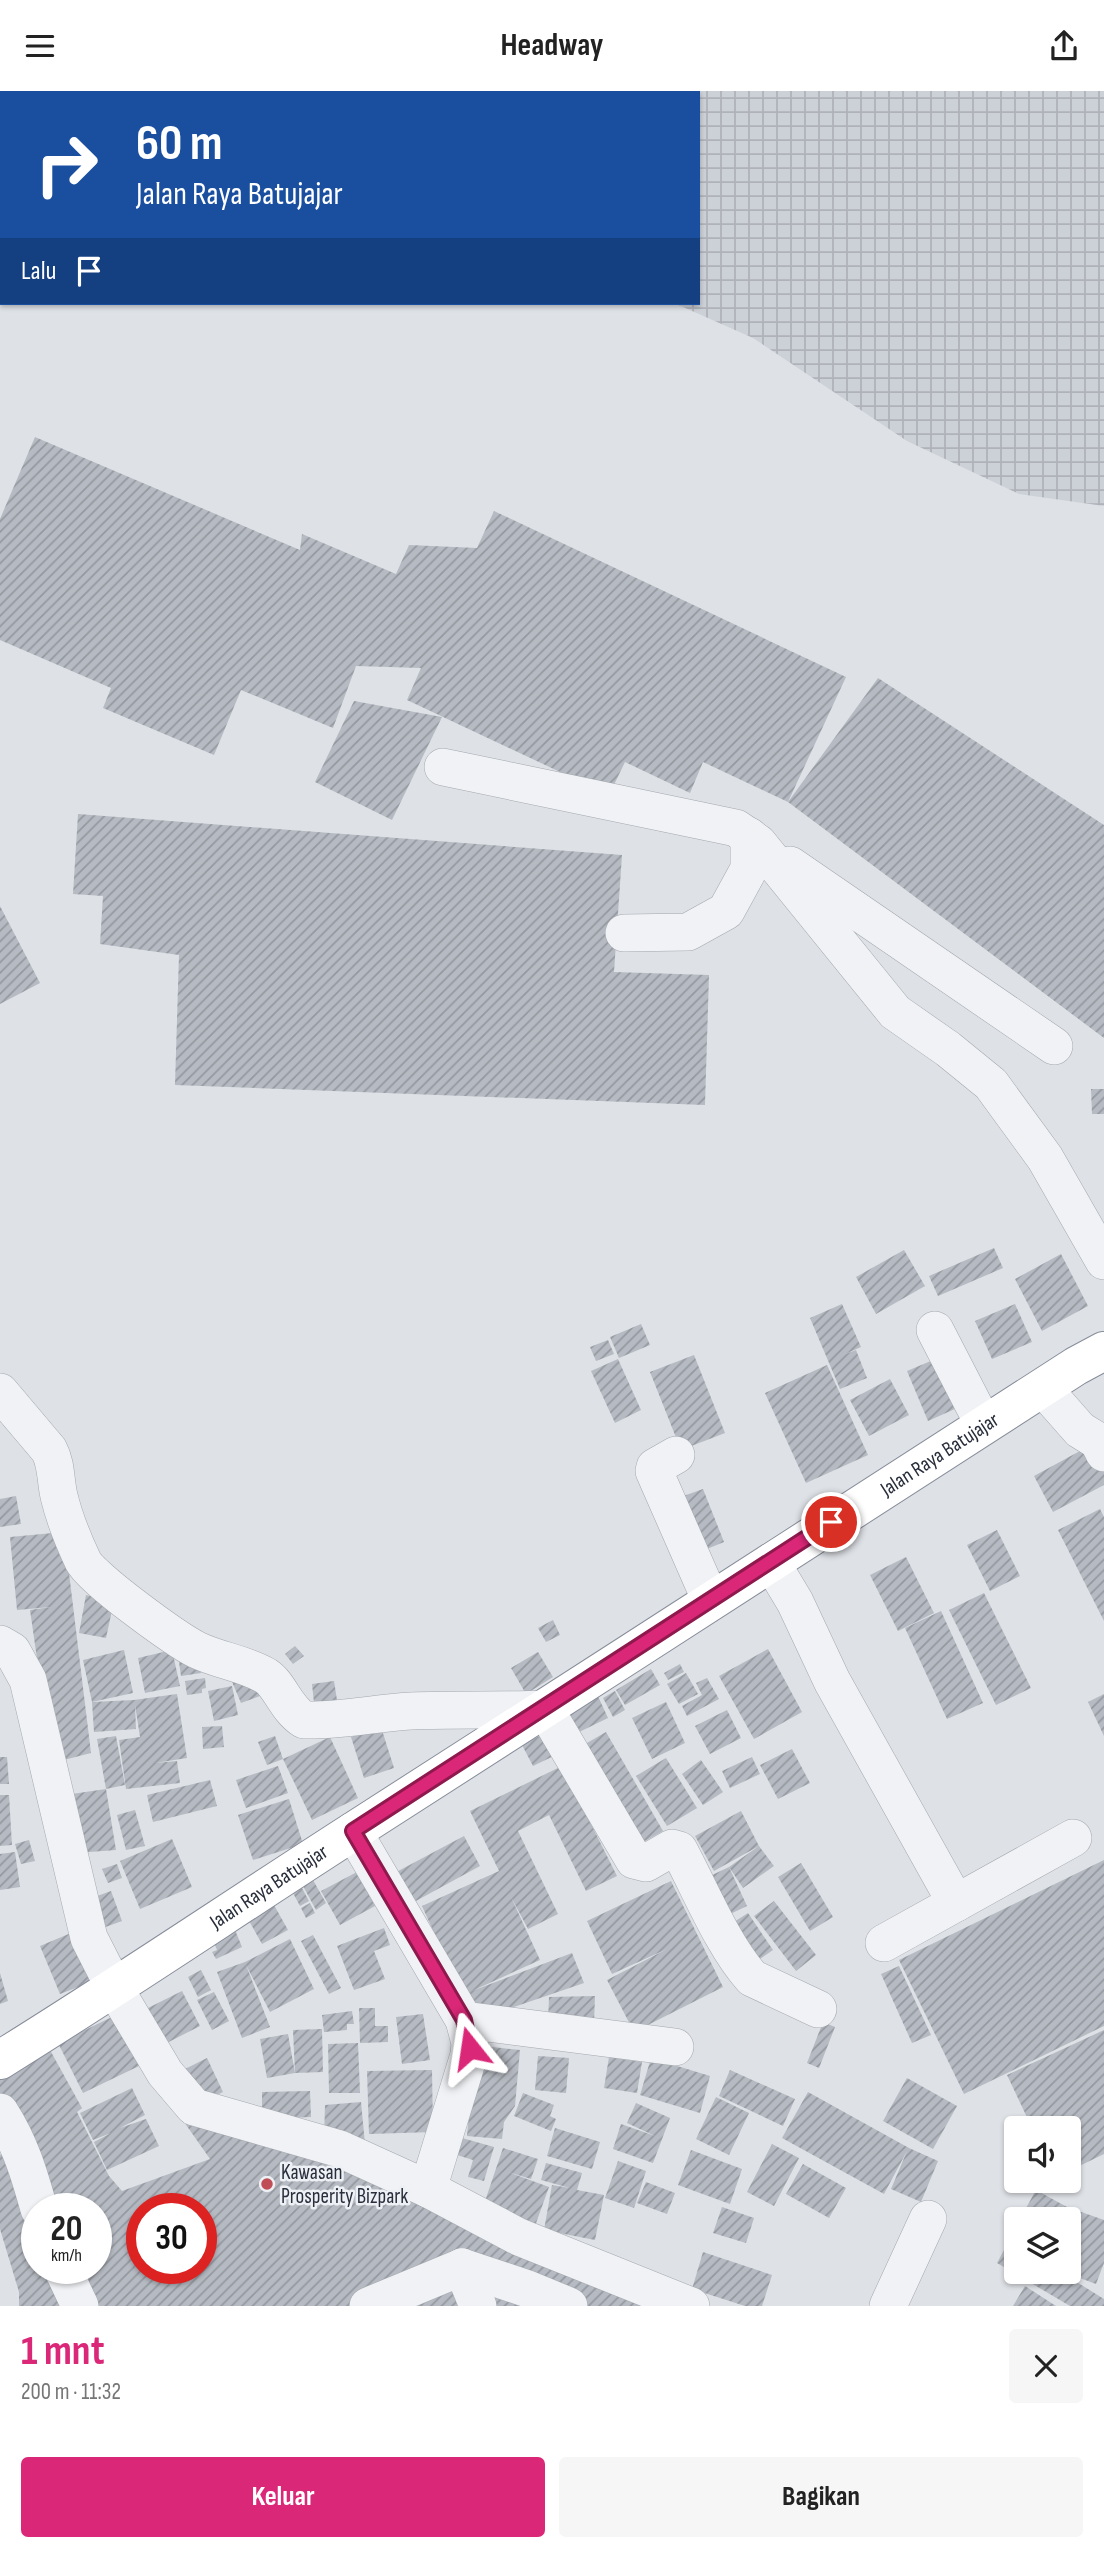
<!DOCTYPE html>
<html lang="id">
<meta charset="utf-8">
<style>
body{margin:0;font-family:"Sofia Sans Condensed",sans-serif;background:#f6f6f6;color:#222;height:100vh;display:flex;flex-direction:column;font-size:26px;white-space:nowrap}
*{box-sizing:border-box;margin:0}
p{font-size:23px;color:#767676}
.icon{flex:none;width:38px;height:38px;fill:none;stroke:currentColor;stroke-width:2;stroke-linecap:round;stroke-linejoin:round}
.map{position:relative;height:2215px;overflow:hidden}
.side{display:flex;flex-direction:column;background:#fff;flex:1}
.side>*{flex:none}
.banner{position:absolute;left:0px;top:0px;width:700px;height:214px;box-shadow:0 2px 5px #0004;background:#1a4fa0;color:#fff;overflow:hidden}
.buttons{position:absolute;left:1004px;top:2025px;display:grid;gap:14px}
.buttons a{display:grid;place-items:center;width:77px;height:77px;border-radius:7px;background:#fff;box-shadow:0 2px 5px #0004;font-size:35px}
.speed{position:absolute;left:21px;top:2102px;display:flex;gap:14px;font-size:35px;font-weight:700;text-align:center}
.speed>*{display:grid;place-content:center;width:91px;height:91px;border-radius:50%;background:#fff;box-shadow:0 2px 5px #0004;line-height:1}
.speed small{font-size:18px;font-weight:400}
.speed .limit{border:10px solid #d22;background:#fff;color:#111}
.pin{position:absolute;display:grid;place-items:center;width:60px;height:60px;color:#fff;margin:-30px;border:4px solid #fff;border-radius:50%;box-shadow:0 2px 7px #0007}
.me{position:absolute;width:77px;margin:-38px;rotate:345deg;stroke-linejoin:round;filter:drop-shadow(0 0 5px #0008)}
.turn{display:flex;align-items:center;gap:24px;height:147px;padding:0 21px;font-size:32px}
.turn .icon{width:91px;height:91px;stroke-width:2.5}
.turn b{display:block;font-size:49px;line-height:60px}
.then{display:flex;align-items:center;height:66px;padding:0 21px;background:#0003;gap:14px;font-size:26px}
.round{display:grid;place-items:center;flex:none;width:74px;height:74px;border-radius:7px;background:#f6f6f6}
.overview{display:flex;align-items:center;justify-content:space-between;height:119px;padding:0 21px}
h1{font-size:42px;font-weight:700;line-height:52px;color:#db2777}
.cta{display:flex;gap:14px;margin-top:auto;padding:14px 21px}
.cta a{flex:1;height:80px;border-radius:7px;background:#db2777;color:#fff;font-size:28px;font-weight:700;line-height:80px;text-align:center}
.cta a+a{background:#f6f6f6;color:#222}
header{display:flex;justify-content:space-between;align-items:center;height:91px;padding:0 21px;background:#fff;font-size:32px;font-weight:700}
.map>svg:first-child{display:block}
</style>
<header><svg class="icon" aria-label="menu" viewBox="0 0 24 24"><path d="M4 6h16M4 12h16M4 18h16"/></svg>Headway<svg class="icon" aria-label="share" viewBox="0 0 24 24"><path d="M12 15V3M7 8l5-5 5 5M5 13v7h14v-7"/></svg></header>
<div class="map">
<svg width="1104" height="2215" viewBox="0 0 1104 2215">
<defs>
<pattern id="industrial-grid" width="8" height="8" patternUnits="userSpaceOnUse" patternTransform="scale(1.75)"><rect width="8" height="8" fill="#ccd0d7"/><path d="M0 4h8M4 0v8" fill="none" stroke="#afb3b9"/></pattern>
<pattern id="building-hatch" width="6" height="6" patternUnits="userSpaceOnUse" patternTransform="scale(1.75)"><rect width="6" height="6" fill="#b6bac2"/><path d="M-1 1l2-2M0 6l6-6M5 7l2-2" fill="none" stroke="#94989f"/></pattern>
</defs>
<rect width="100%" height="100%" fill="#dee1e6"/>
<path fill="url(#industrial-grid)" d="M 654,0 L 1104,0 L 1104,415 L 1019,403 L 907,350 L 753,247 L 674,212 L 698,212 L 698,2 L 651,2 Z"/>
<g fill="url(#building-hatch)" fill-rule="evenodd">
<path d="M 35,346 L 300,459 L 302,443 L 396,483 L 409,454 L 477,457 L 494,420 L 846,586 L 788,711 L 878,587 L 1104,734 L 1104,947 L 788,711 L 703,671 L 690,702 L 625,671 L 609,704 L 407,609 L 421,577 L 356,575 L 333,637 L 241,599 L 214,664 L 103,617 L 111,597 L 0,549 L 0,428 Z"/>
<path d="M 354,610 L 442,626 L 392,729 L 315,691 Z"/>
<path d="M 78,723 L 622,764 L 614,881 L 709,884 L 705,1014 L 175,994 L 179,864 L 100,853 L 103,805 L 73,803 Z"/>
<path d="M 0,815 L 40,892 L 0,913 Z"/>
<path d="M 1091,998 L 1104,998 L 1104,1023 L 1092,1023 Z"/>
<path d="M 994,1157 L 1003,1177 L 938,1205 L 929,1185 Z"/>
<path d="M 904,1159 L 925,1195 L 876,1223 L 856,1186 Z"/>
<path d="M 1061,1163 L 1088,1215 L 1042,1240 L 1015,1188 Z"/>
<path d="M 842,1213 L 861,1256 L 843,1264 L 856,1259 L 867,1287 L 840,1298 L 810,1227 Z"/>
<path d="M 1015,1213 L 1032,1251 L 992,1268 L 975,1230 Z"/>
<path d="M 641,1233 L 650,1254 L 619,1267 L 610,1246 Z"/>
<path d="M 608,1249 L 614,1263 L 596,1270 L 590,1256 Z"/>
<path d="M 694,1264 L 725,1342 L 681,1359 L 650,1281 Z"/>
<path d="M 945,1264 L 966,1313 L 928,1330 L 907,1280 Z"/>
<path d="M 618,1268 L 641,1319 L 615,1332 L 591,1280 Z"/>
<path d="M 827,1274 L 868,1364 L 806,1392 L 765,1302 Z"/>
<path d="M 890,1288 L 909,1324 L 869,1345 L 850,1309 Z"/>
<path d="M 1091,1354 L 1104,1378 L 1104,1394 L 1053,1421 L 1034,1385 Z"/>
<path d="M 703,1398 L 724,1451 L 697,1462 L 675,1408 Z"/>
<path d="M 16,1405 L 21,1433 L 0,1436 L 0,1408 Z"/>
<path d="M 1100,1418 L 1104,1426 L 1104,1530 L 1058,1439 Z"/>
<path d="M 997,1439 L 1020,1485 L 990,1500 L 967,1454 Z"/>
<path d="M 64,1441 L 91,1662 L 52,1672 L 30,1519 L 51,1516 L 17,1519 L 10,1446 Z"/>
<path d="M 906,1466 L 934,1522 L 898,1540 L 870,1484 Z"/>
<path d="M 984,1502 L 1031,1597 L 996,1614 L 949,1519 Z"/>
<path d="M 86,1504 L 114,1510 L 106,1547 L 79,1542 Z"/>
<path d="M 941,1520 L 983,1612 L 947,1628 L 905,1537 Z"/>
<path d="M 553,1529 L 560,1544 L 546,1551 L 538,1537 Z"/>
<path d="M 295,1555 L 304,1565 L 293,1573 L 285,1563 Z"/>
<path d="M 768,1558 L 802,1621 L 754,1648 L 719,1585 Z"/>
<path d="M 124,1559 L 133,1602 L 92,1611 L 83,1569 Z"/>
<path d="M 172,1559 L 180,1595 L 145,1602 L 138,1567 Z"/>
<path d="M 538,1561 L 553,1586 L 526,1603 L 511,1577 Z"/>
<path d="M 178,1564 L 200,1570 L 201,1582 L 181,1585 Z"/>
<path d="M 680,1573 L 684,1581 L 668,1589 L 664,1582 Z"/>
<path d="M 651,1578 L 660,1594 L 625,1614 L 616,1599 Z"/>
<path d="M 686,1582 L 698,1603 L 679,1613 L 667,1593 Z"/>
<path d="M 230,1586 L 265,1603 L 241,1612 Z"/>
<path d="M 205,1587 L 206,1597 L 202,1598 L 202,1602 L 187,1604 L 185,1590 Z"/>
<path d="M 707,1587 L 719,1608 L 687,1625 L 682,1615 L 702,1604 L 696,1592 Z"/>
<path d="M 334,1590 L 337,1609 L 314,1612 L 312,1593 Z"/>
<path d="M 232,1595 L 238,1624 L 214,1630 L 208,1600 Z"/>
<path d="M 615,1600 L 625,1619 L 613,1626 L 603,1607 Z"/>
<path d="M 177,1603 L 187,1667 L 155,1672 L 177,1670 L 180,1692 L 126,1698 L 119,1649 L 140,1646 L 135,1614 L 136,1638 L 94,1641 L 92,1611 L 134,1609 Z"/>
<path d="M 597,1603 L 608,1627 L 573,1644 L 562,1620 Z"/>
<path d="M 1104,1603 L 1104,1645 L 1088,1611 Z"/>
<path d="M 666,1611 L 685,1652 L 652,1668 L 632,1627 Z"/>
<path d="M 727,1619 L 741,1647 L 710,1663 L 695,1635 Z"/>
<path d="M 222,1635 L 224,1656 L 203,1658 L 202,1636 Z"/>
<path d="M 381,1636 L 394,1677 L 364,1687 L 351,1646 Z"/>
<path d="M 549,1640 L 560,1662 L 533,1675 L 522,1654 Z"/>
<path d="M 606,1641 L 663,1740 L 636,1755 L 580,1656 Z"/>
<path d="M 116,1645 L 125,1694 L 106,1698 L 116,1759 L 76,1762 L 65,1704 L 106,1698 L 97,1648 Z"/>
<path d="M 275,1645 L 283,1668 L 267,1674 L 258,1651 Z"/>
<path d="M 330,1646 L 358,1707 L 312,1729 L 283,1668 Z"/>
<path d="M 792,1658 L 810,1692 L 778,1708 L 760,1674 Z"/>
<path d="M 0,1666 L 7,1666 L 9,1693 L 0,1693 Z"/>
<path d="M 752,1666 L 760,1683 L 730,1697 L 722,1680 Z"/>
<path d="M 666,1667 L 697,1717 L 667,1735 L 636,1685 Z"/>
<path d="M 701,1669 L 723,1701 L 703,1714 L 682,1683 Z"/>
<path d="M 278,1675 L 288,1702 L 246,1717 L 236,1689 Z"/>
<path d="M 562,1675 L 617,1785 L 586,1800 L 549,1724 L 518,1740 L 558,1823 L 528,1838 L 511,1806 L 540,1869 L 472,1900 L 572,1862 L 584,1892 L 485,1926 L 462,1904 L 422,1815 L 499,1780 L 470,1720 Z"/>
<path d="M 210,1689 L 217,1715 L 153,1731 L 147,1704 Z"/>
<path d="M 0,1704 L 9,1704 L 12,1754 L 0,1755 Z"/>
<path d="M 289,1708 L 303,1753 L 253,1769 L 238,1724 Z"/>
<path d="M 135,1719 L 145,1755 L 126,1759 L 117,1724 Z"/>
<path d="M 741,1720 L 759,1755 L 774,1775 L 743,1797 L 729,1776 L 747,1815 L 728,1824 L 710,1785 L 729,1776 L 759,1755 L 714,1780 L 695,1745 Z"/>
<path d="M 464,1745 L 480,1775 L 403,1817 L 387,1786 Z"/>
<path d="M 172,1748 L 192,1796 L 140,1818 L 120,1770 Z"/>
<path d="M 29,1749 L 35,1770 L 21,1773 L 15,1753 Z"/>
<path d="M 15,1761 L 20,1796 L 0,1799 L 0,1763 Z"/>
<path d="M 1104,1769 L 1104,1935 L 964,2003 L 899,1869 Z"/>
<path d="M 801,1772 L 833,1826 L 810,1840 L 778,1786 Z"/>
<path d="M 117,1773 L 122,1787 L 108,1792 L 102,1778 Z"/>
<path d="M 357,1781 L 375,1815 L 340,1834 L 321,1800 Z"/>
<path d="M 313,1789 L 326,1812 L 316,1819 L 303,1795 Z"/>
<path d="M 671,1790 L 723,1896 L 634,1941 L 607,1889 L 667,1858 L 612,1883 L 587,1830 Z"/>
<path d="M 302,1797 L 309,1810 L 300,1815 L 293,1802 Z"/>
<path d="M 111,1800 L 122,1830 L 100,1838 L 89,1808 Z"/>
<path d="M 774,1810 L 816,1864 L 796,1880 L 754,1825 Z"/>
<path d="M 310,1812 L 315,1822 L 306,1827 L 301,1817 Z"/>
<path d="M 274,1814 L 288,1839 L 262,1853 L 248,1828 Z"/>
<path d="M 748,1822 L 773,1859 L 751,1874 L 726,1836 Z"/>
<path d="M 384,1837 L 390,1854 L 374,1860 L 385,1888 L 354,1899 L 337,1855 Z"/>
<path d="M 235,1839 L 242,1856 L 216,1868 L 212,1861 L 217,1859 L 213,1849 Z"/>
<path d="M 71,1842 L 91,1891 L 60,1903 L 40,1855 Z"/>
<path d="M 313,1844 L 341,1897 L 329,1903 L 301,1850 Z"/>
<path d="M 290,1848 L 314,1898 L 270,1921 L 246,1874 L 270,1936 L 242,1947 L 217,1881 L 245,1871 Z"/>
<path d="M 899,1875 L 931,1944 L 912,1952 L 881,1883 Z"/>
<path d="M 201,1879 L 211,1899 L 198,1906 L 188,1886 Z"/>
<path d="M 0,1882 L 8,1910 L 0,1913 Z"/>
<path d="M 182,1900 L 200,1935 L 155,1958 L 136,1923 Z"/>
<path d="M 214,1901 L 229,1930 L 212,1939 L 197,1909 Z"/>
<path d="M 595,1905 L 594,1932 L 548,1931 L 549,1906 Z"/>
<path d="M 359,1917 L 375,1917 L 375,1935 L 388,1935 L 388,1951 L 360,1952 Z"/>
<path d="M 352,1920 L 354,1933 L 347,1933 L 347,1939 L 324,1941 L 322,1924 Z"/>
<path d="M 423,1923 L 430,1969 L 402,1973 L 396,1926 Z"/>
<path d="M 114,1925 L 139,1975 L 83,2002 L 58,1952 Z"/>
<path d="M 823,1931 L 835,1936 L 819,1977 L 807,1972 Z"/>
<path d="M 322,1938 L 323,1981 L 295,1982 L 293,1939 Z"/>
<path d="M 1104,1939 L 1104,2063 L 1069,2080 L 1069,2037 L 1032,2037 L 1007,1984 Z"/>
<path d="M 288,1943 L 295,1982 L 267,1987 L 260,1948 Z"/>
<path d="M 358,1952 L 360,2002 L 329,2002 L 328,1953 Z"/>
<path d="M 475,1954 L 520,1959 L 515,2015 L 504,2031 L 502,2048 L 467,2045 Z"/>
<path d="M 50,1959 L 82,2017 L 77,2021 L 109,2085 L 122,2100 L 210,2068 L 177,2021 L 332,2067 L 679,2215 L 19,2215 L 19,2201 L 0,2138 L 0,2064 L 10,2055 L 0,2040 L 0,1989 ZM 37,2118 L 96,2118 L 96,2177 L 37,2177 ZM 142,2118 L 201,2118 L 201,2177 L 142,2177 Z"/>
<path d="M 538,1965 L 569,1967 L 566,2002 L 535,1999 Z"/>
<path d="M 609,1966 L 642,1971 L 637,2002 L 604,1997 Z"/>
<path d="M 207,1967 L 223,2001 L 195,2015 L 179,1981 Z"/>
<path d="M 651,1967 L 710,1985 L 700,2022 L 640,2004 Z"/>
<path d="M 432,1979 L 433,2041 L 369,2043 L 367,1980 Z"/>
<path d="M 730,1979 L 795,2008 L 783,2035 L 719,2005 Z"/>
<path d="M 907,1987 L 957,2015 L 933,2058 L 883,2030 Z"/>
<path d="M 132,1997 L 145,2024 L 120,2037 L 146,2028 L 159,2055 L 107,2079 L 94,2051 L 111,2042 L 93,2049 L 80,2022 Z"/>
<path d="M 310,2000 L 311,2026 L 262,2028 L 262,2001 Z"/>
<path d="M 808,2001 L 909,2057 L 938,2070 L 921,2111 L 891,2098 L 907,2060 L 884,2103 L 782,2047 Z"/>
<path d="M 523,2002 L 554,2014 L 550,2025 L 556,2028 L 551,2040 L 514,2025 Z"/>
<path d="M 716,2006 L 749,2022 L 729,2064 L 696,2048 Z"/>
<path d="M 361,2011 L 365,2053 L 324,2049 L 325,2014 Z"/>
<path d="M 636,2012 L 670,2027 L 653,2072 L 613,2058 L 621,2033 L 655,2045 L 627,2032 Z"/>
<path d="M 555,2037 L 600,2051 L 592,2078 L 547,2065 Z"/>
<path d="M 462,2047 L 494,2056 L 484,2090 L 468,2086 L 473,2069 L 457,2064 Z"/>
<path d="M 772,2053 L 799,2067 L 774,2115 L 747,2101 Z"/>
<path d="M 503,2057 L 538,2068 L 531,2088 L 508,2081 L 549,2096 L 535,2135 L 483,2116 Z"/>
<path d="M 691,2059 L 742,2078 L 730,2113 L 678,2094 Z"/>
<path d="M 618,2070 L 646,2080 L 634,2117 L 605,2107 Z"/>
<path d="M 546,2072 L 582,2082 L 577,2099 L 604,2104 L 595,2149 L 544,2139 L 552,2094 L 570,2097 L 541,2089 Z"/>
<path d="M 803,2073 L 846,2097 L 829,2127 L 786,2103 Z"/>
<path d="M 646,2091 L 675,2102 L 667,2123 L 637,2112 Z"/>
<path d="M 1036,2099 L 1067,2116 L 1104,2129 L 1104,2172 L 1096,2193 L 1069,2183 L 1069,2172 L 1074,2159 L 1069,2158 L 1069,2128 L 1062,2128 L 1067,2116 L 1060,2128 L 1020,2128 Z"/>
<path d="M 722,2116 L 754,2127 L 746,2152 L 713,2142 Z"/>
<path d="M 1017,2135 L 1017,2180 L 1059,2180 L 1104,2208 L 1104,2215 L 1070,2215 L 997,2172 Z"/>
<path d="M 703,2161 L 772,2184 L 762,2215 L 745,2215 L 692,2198 Z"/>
<path d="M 1025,2195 L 1056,2215 L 1013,2215 Z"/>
</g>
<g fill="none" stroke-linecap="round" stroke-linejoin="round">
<defs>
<g id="minor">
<path d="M 443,676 L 736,737 L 758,752 L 895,921 L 948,958 L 991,993 L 1045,1067 L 1104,1170"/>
<path d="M 790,774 L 1054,955"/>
<path d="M 624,842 L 688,841 L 726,820 L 749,778 L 749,745"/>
<path d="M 935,1239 L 984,1334"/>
<path d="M 1043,1297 L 1080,1339 L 1098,1350 L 1104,1362"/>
<path d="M 0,1301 L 49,1359 C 57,1374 55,1388 59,1405 C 64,1426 74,1451 83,1470 C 92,1488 177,1549 197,1559 C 220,1570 244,1572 266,1585 C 280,1594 286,1618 304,1629 C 340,1630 375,1622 411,1620 C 456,1618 501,1620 545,1618 L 634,1769 L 646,1772 L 672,1757 L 679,1759 C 700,1798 723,1855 752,1887 L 818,1918"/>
<path d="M 676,1364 L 655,1376 L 654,1380 L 711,1510"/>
<path d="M 771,1471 L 795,1511 L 832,1590 L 956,1812"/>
<path d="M 0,1553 L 12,1560 L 28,1589 L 89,1847 L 115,1898 L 165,1982 L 194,2016 L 340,2058 L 428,2098 L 519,2146 L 691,2215"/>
<path d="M 353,1740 L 464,1929 L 470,1952 L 469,1964 L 428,2098"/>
<path d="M 884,1852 L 1073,1747"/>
<path d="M 464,1929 L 675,1956"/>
<path d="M 0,2021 C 20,2052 29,2082 39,2118"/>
<path d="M 462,2176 L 528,2198 L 569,2215"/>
<path d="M 462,2176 L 478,2215"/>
<path d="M 62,2177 L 80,2215"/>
<path d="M 368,2215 L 462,2176"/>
<path d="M 888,2215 L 928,2128"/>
</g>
<g id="highway">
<path id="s1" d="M 0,1969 C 121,1894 237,1815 357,1738 C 597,1584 836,1430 1076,1275 L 1104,1260"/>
</g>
</defs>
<use href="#minor" stroke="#a4a8af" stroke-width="38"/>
<use href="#highway" stroke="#878d9b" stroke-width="40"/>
<use href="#minor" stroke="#f0f2f5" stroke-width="37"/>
<use href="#highway" stroke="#fff" stroke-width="38"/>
</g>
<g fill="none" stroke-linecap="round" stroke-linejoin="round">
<defs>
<path id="route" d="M 470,1957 L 464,1929 L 353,1740 L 831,1431"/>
</defs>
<use href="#route" stroke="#8e194d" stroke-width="18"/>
<use href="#route" stroke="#db2777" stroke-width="12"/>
</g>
<circle fill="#c04e57" stroke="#edf0f4" stroke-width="2.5" cx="267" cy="2093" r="7"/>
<g text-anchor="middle" stroke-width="5" stroke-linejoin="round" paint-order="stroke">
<g font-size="21" fill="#292e3b" stroke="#edf0f4">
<text dy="7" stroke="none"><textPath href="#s1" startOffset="1118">Jalan Raya Batujajar</textPath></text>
<text dy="7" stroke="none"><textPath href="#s1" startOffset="320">Jalan Raya Batujajar</textPath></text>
</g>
<g font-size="21" fill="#292e3b" stroke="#edf0f4" text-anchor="start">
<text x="281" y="2088">Kawasan<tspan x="281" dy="24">Prosperity Bizpark</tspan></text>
</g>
</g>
</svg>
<div class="buttons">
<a><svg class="icon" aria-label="sound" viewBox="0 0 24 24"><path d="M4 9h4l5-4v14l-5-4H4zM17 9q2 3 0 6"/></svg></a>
<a><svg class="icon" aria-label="layers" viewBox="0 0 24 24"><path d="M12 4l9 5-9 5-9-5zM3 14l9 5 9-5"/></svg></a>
</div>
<div class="speed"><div>20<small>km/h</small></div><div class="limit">30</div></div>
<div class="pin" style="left:831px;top:1431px;background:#d93025"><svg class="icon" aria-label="arrive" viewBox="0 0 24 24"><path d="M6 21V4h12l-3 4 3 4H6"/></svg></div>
<svg class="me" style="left:470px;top:1957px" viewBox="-20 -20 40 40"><path d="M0-17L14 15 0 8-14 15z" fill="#db2777" stroke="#fff" stroke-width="4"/></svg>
<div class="banner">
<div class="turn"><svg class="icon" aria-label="right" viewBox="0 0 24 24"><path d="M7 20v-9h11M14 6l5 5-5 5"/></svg><div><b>60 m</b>Jalan Raya Batujajar</div></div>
<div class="then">Lalu<svg class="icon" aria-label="arrive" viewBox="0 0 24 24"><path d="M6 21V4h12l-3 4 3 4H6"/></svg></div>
</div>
</div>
<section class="side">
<div class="overview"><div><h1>1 mnt</h1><p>200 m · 11:32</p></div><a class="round"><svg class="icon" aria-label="close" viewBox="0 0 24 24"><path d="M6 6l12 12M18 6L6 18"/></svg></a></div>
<div class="cta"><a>Keluar</a><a>Bagikan</a></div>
</section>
